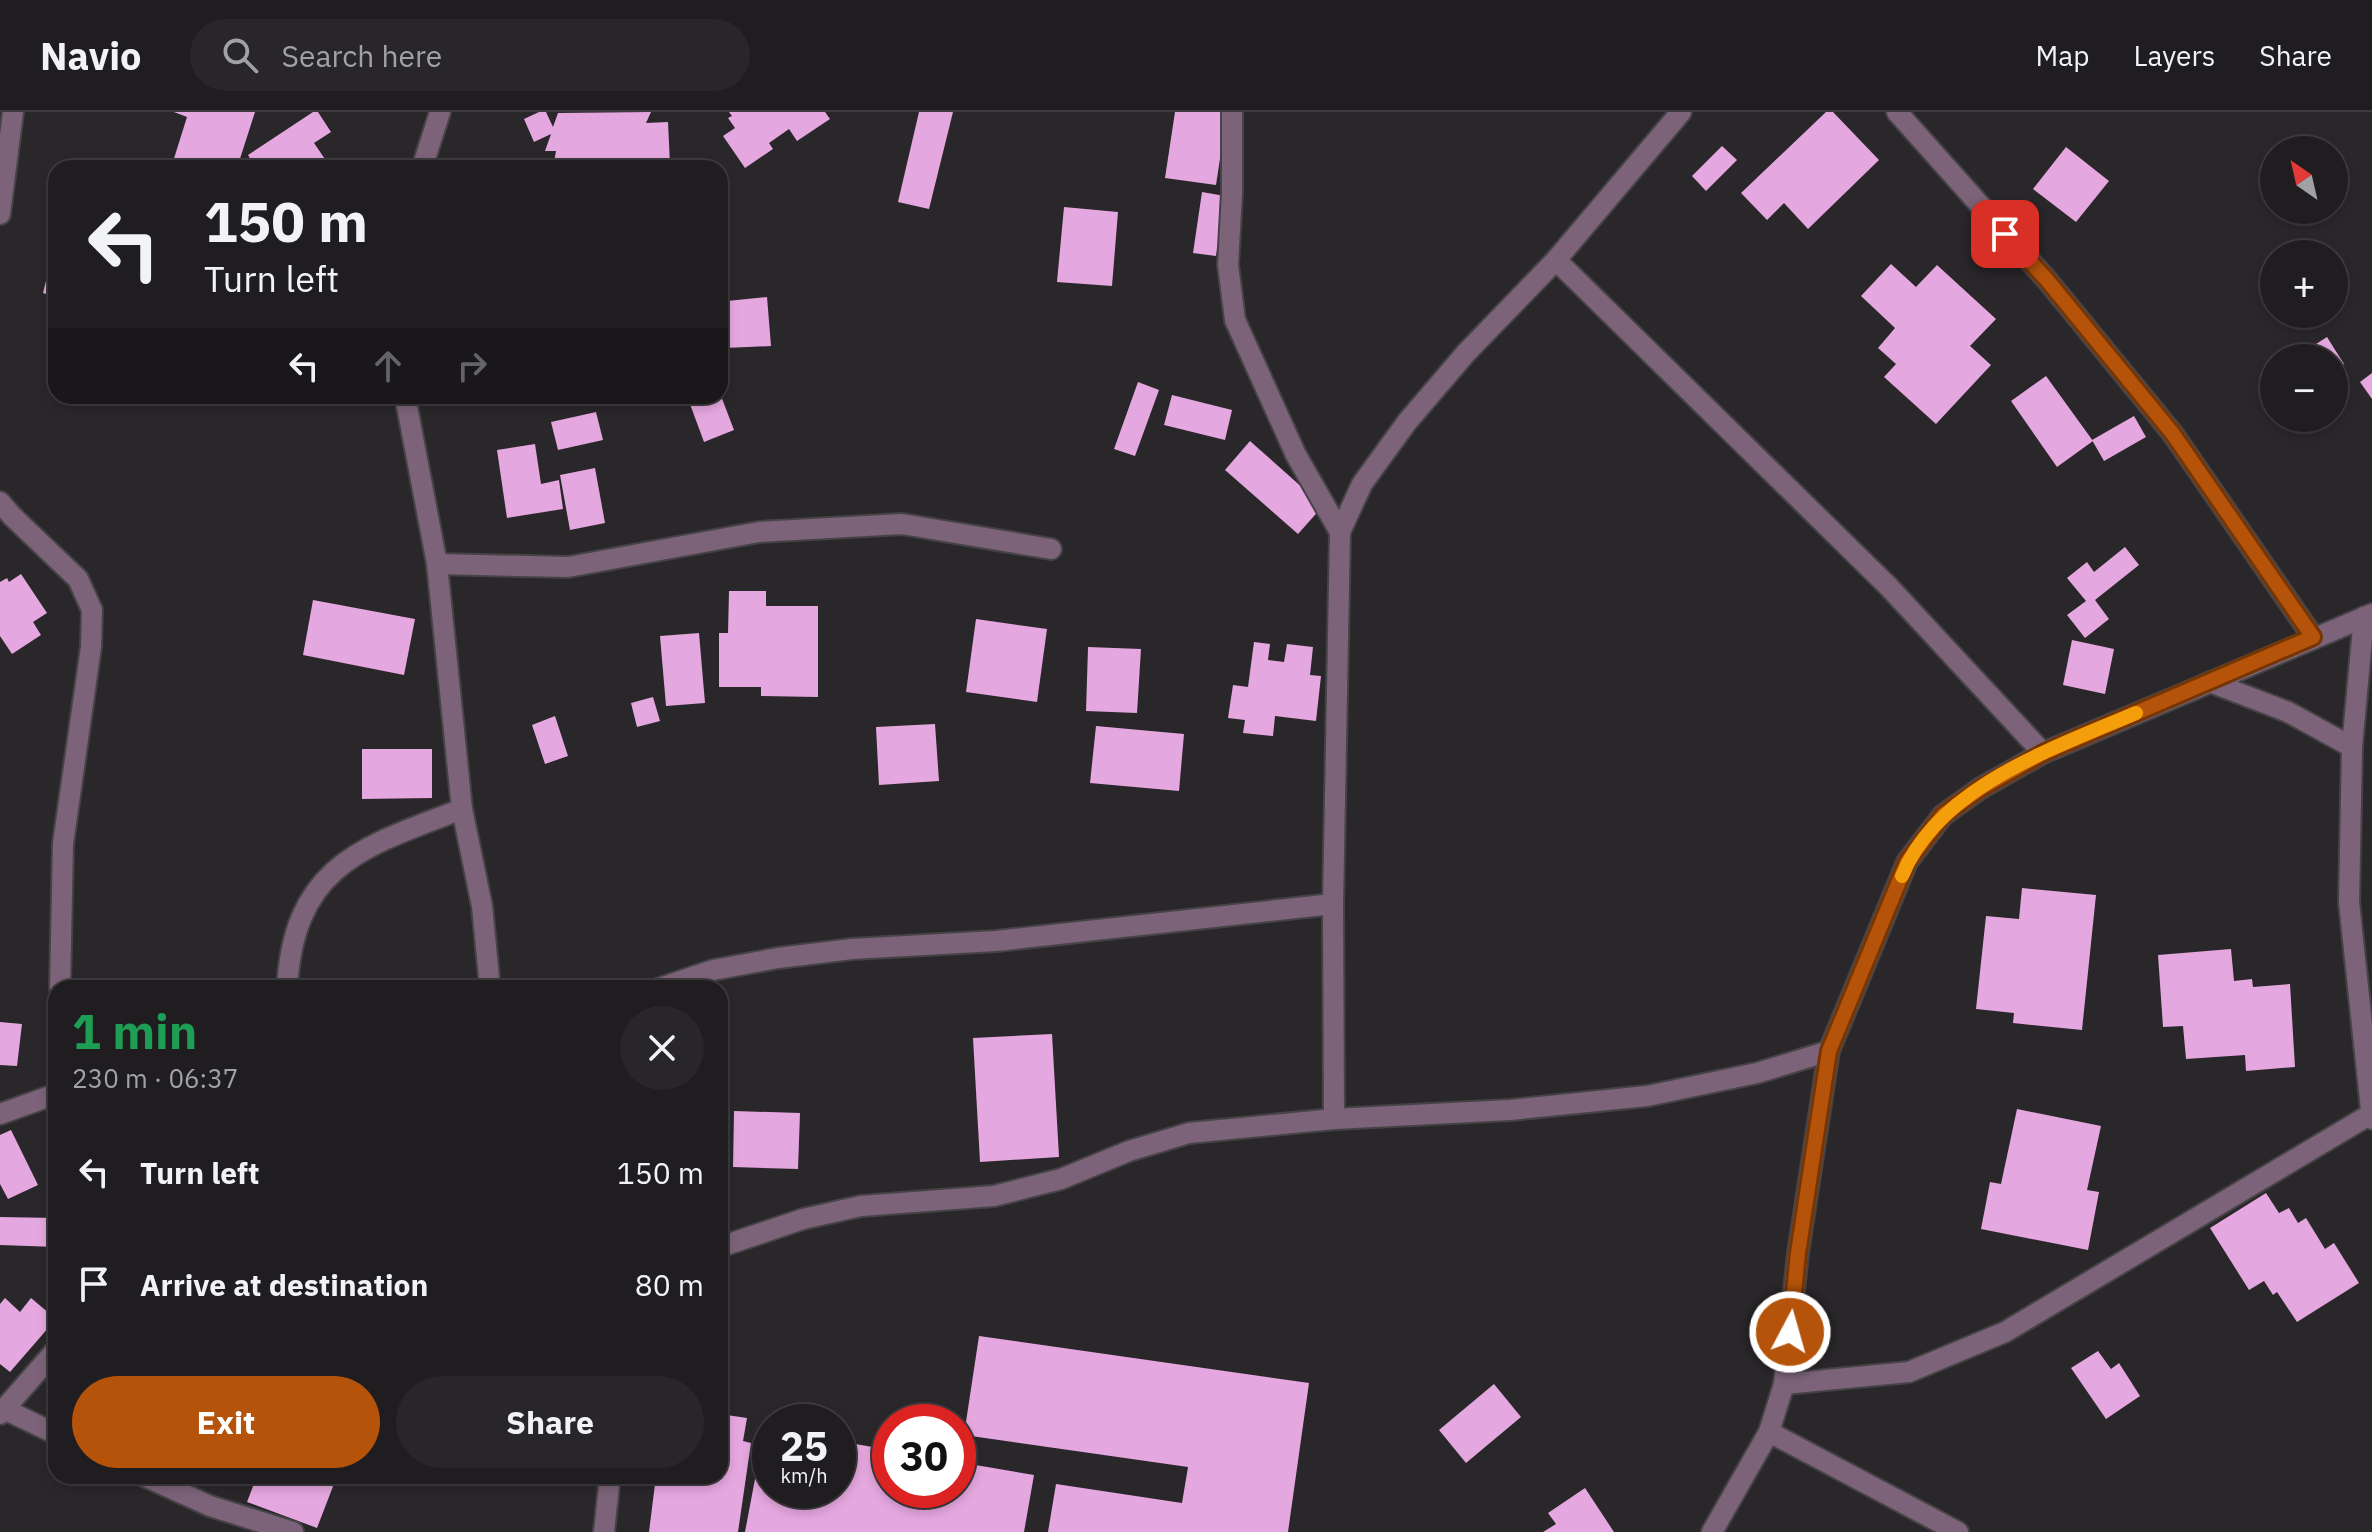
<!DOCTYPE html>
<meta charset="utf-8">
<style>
body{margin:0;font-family:"IBM Plex Sans",sans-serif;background:#282629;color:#f1f3f6;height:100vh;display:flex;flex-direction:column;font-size:30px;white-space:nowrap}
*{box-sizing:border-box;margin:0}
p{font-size:26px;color:#a2a2a5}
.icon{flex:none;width:44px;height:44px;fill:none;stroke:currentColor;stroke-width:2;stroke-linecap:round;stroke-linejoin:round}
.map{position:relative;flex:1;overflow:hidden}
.sheet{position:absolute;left:48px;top:868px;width:680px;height:504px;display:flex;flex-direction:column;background:#201d20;border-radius:24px;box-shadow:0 4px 12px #0003,0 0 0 2px #3d3b3e}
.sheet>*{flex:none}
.banner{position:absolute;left:48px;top:48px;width:680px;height:244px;border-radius:24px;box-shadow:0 4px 12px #0003,0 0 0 2px #3d3b3e;background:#201d20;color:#f1f3f6;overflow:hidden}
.needle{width:52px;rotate:326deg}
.buttons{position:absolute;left:2260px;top:24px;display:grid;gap:16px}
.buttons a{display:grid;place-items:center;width:88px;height:88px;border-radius:50%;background:#201d20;box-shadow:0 4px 12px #0003,0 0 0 2px #3d3b3e;font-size:40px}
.speed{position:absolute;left:752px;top:1292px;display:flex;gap:16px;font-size:40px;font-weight:700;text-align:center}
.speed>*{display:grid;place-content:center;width:104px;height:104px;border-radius:50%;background:#201d20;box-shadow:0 4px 12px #0003,0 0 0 2px #3d3b3e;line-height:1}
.speed small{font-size:20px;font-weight:400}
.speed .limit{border:12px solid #d22;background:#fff;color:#111}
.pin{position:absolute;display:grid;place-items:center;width:68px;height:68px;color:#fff;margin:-34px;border-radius:16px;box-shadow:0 4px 12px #0006}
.me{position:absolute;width:88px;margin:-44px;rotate:6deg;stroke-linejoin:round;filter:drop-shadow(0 0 6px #0008)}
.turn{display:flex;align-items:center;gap:28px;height:168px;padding:0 24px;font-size:36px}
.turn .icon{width:104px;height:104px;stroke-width:2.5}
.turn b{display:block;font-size:56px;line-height:68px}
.lanes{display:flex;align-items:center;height:76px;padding:0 24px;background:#0003;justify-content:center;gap:40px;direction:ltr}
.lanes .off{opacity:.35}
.round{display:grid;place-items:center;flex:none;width:84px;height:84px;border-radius:42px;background:#282629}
.head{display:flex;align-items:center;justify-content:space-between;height:136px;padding:0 24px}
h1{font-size:48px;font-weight:800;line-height:60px;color:#1e9e55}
.primary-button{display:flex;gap:16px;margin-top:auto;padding:16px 24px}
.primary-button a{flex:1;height:92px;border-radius:48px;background:#b45309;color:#fff;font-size:32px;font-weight:800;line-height:92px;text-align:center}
.primary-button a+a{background:#282629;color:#f1f3f6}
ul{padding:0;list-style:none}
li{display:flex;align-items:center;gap:24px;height:112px;padding:0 24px}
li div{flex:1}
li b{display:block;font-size:30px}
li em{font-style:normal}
header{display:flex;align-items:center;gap:48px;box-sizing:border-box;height:112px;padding:0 40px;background:#201d20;border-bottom:2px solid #3d3b3e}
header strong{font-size:38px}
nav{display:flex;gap:44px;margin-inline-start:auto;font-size:28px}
.search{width:560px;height:72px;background:#282629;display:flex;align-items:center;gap:20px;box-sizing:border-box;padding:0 28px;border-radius:44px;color:#a2a2a5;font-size:30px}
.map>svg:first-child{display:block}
</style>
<header>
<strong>Navio</strong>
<div class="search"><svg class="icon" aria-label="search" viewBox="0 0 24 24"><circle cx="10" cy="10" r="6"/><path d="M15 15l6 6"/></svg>Search here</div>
<nav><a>Map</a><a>Layers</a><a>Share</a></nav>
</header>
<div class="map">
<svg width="2372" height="1420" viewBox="0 0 2372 1420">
<rect width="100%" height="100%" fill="#2a272a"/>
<g fill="#e5a7df">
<path d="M 174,0 L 255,0 L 237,56 L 171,56 L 187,5 Z"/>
<path d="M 313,0 L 318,0 L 331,20 L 314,31 L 331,56 L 256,56 L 248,43 Z"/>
<path d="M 539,0 L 546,0 L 553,15 L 558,1 L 651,0 L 646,11 L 668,10 L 670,53 L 661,56 L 553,56 L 556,39 L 545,39 L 551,22 L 534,30 L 524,7 Z"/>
<path d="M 729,0 L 825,0 L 830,7 L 797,29 L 789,17 L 769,31 L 773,37 L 745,56 L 723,24 L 735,16 L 728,6 L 732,4 Z"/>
<path d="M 919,0 L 953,0 L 929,97 L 898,90 Z"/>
<path d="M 1175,0 L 1227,0 L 1216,73 L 1165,66 Z"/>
<path d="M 1826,0 L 1833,0 L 1879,48 L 1808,117 L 1784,91 L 1767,108 L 1741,81 Z"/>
<path d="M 1722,34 L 1737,48 L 1706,79 L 1692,64 Z"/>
<path d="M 2066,35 L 2109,69 L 2076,110 L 2033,77 Z"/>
<path d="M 1202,80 L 1225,84 L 1216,144 L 1193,141 Z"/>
<path d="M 1064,95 L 1118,100 L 1112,174 L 1057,170 Z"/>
<path d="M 53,141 L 56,142 L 56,185 L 43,181 Z"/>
<path d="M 1891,152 L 1916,175 L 1937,153 L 1996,207 L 1970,234 L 1991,253 L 1936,312 L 1884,265 L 1896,252 L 1878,236 L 1895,216 L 1861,184 Z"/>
<path d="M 767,185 L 771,234 L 725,236 L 727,189 Z"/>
<path d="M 55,199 L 56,199 L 56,224 L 48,222 Z"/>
<path d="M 2327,225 L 2344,252 L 2334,258 L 2334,246 L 2294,246 Z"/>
<path d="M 2372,261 L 2372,287 L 2360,270 Z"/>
<path d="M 2046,264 L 2093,329 L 2057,355 L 2011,289 Z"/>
<path d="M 1138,270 L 1159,278 L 1135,344 L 1114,337 Z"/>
<path d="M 1172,283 L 1232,298 L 1225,328 L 1164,313 Z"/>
<path d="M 687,284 L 721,284 L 734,318 L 704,330 Z"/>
<path d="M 596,300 L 603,328 L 558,338 L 551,310 Z"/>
<path d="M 2134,304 L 2146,325 L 2104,349 L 2092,328 Z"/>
<path d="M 1250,329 L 1323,394 L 1298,422 L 1225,358 Z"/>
<path d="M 535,332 L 541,372 L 559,368 L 563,397 L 507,406 L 497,338 Z"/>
<path d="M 595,356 L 605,411 L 570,418 L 560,363 Z"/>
<path d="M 2125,435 L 2139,453 L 2095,488 L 2109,507 L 2085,526 L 2067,503 L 2086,489 L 2067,466 L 2087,450 L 2094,460 Z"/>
<path d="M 21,462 L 47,501 L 33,510 L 41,523 L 12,542 L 0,524 L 0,470 L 7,466 L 9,470 Z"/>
<path d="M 729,479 L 766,479 L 766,494 L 818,494 L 818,585 L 761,584 L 761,575 L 719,575 L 719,521 L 728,521 Z"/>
<path d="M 313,488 L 415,507 L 404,563 L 303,543 Z"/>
<path d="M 976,507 L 1047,517 L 1037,590 L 966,580 Z"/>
<path d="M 699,521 L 705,591 L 666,594 L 660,524 Z"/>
<path d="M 2072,528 L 2114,537 L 2105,582 L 2063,573 Z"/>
<path d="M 1254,530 L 1270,532 L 1268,548 L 1284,550 L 1287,532 L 1313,535 L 1310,563 L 1321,564 L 1316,609 L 1275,604 L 1273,624 L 1243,621 L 1245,608 L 1228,606 L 1233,573 L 1248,575 Z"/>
<path d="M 1088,535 L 1141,537 L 1137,601 L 1086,599 Z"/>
<path d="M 653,585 L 660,609 L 637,615 L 631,591 Z"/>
<path d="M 555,604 L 568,644 L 545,652 L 532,613 Z"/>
<path d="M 935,612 L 939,669 L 879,673 L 876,615 Z"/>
<path d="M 1096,614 L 1184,622 L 1179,679 L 1090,671 Z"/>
<path d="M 362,637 L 432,637 L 432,686 L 362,687 Z"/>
<path d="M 2022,776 L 2096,783 L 2082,918 L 2013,911 L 2014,901 L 1976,897 L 1986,804 L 2019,807 Z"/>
<path d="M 2231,837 L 2234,869 L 2252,867 L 2253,875 L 2290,872 L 2295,955 L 2246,959 L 2245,943 L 2186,947 L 2183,914 L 2163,915 L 2158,843 Z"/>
<path d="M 0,910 L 22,912 L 17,954 L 0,953 Z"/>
<path d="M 1052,922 L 1059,1045 L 980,1050 L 973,926 Z"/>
<path d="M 2017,997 L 2101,1014 L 2087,1078 L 2099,1080 L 2088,1138 L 1981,1117 L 1990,1070 L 2001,1072 Z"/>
<path d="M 734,999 L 800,1001 L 798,1057 L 733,1055 Z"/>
<path d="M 11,1018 L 38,1073 L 8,1087 L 0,1072 L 0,1023 Z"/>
<path d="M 2266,1081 L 2279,1101 L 2289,1096 L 2298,1111 L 2306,1106 L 2325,1137 L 2334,1131 L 2359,1171 L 2297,1210 L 2277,1180 L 2273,1183 L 2264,1169 L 2249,1178 L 2210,1116 Z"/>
<path d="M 0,1105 L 56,1106 L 56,1135 L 0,1133 Z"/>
<path d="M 5,1186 L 20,1200 L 31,1186 L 56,1207 L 10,1260 L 0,1252 L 0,1192 Z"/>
<path d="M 979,1224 L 1309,1271 L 1288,1420 L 1048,1420 L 1056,1372 L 1182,1391 L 1188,1355 L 964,1323 Z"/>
<path d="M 2098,1239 L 2111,1257 L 2119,1251 L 2140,1284 L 2106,1307 L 2071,1256 Z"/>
<path d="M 1494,1272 L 1521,1305 L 1466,1351 L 1439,1318 Z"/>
<path d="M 720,1302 L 747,1306 L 743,1329 L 751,1331 L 738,1420 L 649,1420 L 656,1364 L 720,1364 Z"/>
<path d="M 838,1329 L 890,1338 L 890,1378 L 958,1378 L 958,1350 L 1034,1363 L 1024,1420 L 745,1420 L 755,1367 L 765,1369 L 768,1348 L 770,1378 L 838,1378 Z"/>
<path d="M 257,1364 L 337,1364 L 317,1416 L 247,1390 Z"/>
<path d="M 1585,1376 L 1614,1420 L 1543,1420 L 1556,1412 L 1548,1401 Z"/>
</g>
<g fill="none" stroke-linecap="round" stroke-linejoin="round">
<defs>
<g id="minor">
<path d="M 1232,0 L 1232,81 L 1228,153 L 1235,208 L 1296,343 L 1340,420"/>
<path d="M 1897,0 L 2047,168 L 2173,322 L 2313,525"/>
<path d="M 422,56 L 440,0"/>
<path d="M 0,102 L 13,0"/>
<path d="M 1556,148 L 1889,475 L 2043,641"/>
<path d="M 405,284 L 437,452 L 462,697 L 482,794 L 490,876"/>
<path d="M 0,390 L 12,404 L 78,467 L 92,498 L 91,535 L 63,732 L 60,876"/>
<path d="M 437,452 L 568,455 L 759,420 L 902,412 L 1051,437"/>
<path d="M 2364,505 L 2352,635 L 2349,790 L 2372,1007"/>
<path d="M 2210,570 L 2288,600 L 2352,635"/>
<path d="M 287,876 C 294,753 362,735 462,697"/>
<path d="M 660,876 L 713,858 L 778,846 L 852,837 L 996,829 L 1333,792"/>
<path d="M 0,1002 L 56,982"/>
<path d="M 1334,1007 L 1333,792 L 1340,420 L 1362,372 L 1407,310 L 1466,241 L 1556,148 L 1681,0"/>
<path d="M 720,1135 L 803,1107 L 861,1094 L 994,1084 L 1061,1067 L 1129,1039 L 1189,1021 L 1334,1007 L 1510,998 L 1647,984 L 1757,961 L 1829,939"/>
<path d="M 1784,1272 L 1909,1260 L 2005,1220 L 2371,1002"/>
<path d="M 4,1297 L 56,1322"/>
<path d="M 0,1302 L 56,1238"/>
<path d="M 1769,1320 L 1958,1420"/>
<path d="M 144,1364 L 210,1394 L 293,1420"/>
<path d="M 604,1420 L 610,1364"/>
<path d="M 1712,1420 L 1769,1320 L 1784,1272 L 1798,1141 L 1829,939 L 1907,750 L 1943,703 L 1981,676 L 2043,641 L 2372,502"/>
</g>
</defs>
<use href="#minor" stroke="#464346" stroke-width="24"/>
<use href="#minor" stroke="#7c6379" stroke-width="20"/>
</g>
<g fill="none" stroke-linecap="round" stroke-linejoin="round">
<defs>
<path id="route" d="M 1790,1220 L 1798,1141 L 1829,939 L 1907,750 L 1943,703 L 1981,676 L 2043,641 L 2313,525 L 2173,322 L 2047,168 L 2005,122"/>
</defs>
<use href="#route" stroke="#753606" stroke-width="20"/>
<use href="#route" stroke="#b45309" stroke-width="14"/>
<path stroke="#f59e0b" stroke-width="14" d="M 1902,764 C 1938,675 2054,636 2136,601"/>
</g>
</svg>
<div class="buttons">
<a><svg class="needle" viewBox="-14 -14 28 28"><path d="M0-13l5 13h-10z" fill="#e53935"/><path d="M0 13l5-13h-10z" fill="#a2a2a5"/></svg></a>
<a>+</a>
<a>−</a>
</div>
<div class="speed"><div>25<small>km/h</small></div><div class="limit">30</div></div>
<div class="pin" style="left:2005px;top:122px;background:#d93025"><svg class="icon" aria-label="arrive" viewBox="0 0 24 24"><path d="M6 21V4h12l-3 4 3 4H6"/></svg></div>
<svg class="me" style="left:1790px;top:1220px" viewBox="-20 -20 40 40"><circle r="17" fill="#b45309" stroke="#fff" stroke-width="3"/><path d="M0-11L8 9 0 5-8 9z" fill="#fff"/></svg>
<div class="banner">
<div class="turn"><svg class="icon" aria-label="left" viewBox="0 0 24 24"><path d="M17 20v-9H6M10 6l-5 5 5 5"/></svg><div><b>150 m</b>Turn left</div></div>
<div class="lanes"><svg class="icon" aria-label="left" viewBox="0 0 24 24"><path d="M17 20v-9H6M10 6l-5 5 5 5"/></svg><svg class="icon off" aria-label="ahead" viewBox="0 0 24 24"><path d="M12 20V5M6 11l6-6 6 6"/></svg><svg class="icon off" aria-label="right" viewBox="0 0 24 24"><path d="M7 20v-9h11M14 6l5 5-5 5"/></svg></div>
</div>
<section class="sheet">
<div class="head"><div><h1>1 min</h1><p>230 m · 06:37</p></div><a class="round"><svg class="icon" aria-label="close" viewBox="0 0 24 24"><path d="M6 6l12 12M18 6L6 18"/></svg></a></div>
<ul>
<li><svg class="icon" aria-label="left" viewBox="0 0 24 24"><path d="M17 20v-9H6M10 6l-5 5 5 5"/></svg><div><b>Turn left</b></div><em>150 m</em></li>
<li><svg class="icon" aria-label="arrive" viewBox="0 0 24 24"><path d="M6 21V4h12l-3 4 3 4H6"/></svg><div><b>Arrive at destination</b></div><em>80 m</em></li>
</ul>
<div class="primary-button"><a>Exit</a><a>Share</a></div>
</section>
</div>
